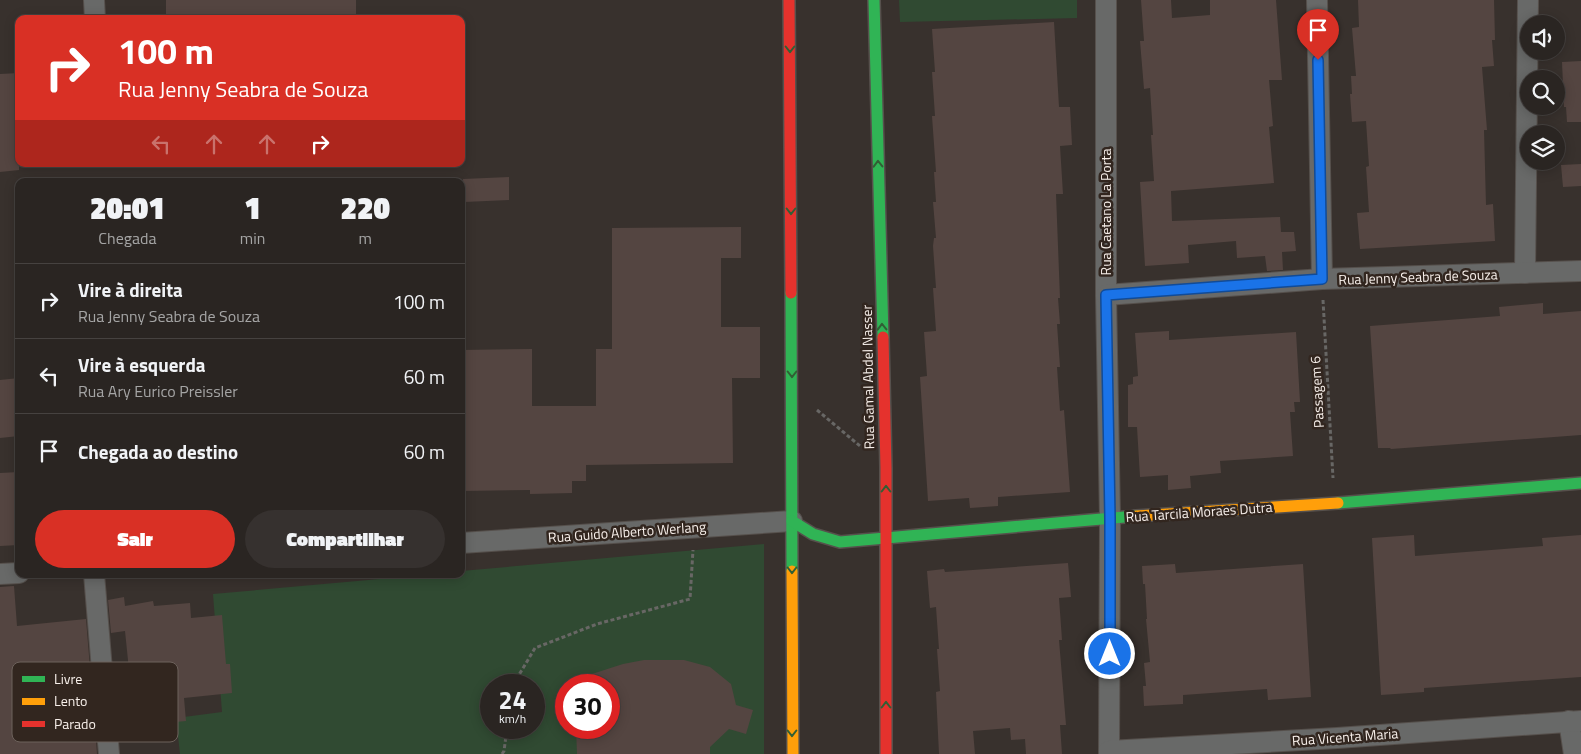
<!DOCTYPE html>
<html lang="pt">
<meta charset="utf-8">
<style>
body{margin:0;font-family:"Titillium Web",sans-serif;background:#36312f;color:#f1f3f6;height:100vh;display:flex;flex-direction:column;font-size:19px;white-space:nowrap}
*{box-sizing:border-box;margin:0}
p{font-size:16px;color:#a5a5a5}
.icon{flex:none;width:28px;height:28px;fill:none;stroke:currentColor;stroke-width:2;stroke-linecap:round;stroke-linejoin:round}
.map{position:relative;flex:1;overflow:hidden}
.side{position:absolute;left:15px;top:178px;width:450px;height:400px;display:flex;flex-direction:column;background:#2a2522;border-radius:10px;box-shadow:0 2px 12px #0003,0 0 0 1px #464240}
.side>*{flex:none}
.guide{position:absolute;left:15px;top:15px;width:450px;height:152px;border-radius:10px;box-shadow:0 2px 12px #0003,0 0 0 1px #464240;background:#d93025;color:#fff;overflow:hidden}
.tools{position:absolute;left:1520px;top:15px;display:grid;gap:10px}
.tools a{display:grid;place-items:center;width:45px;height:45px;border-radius:50%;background:#2a2522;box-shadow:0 2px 12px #0003,0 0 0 1px #464240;font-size:25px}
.speed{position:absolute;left:480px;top:674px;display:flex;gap:10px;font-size:25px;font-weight:700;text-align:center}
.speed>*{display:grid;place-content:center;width:65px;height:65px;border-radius:50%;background:#2a2522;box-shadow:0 2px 12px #0003,0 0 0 1px #464240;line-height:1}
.speed small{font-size:12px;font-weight:400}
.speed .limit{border:8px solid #d22;background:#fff;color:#111}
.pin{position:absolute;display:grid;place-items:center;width:42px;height:42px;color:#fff;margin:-51px -21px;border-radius:50% 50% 50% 0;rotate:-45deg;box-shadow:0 0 5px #0007}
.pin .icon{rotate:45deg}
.me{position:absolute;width:55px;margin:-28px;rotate:0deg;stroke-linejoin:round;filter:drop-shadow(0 0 4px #0008)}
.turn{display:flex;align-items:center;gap:18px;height:105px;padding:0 20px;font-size:22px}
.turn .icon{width:65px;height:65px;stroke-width:2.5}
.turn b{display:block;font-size:35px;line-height:42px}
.lanes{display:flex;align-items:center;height:48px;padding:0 20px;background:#0003;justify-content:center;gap:25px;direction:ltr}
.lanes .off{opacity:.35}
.eta{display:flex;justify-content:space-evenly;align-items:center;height:85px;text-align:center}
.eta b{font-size:30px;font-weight:800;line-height:35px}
.cta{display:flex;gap:10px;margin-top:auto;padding:10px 20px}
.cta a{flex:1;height:58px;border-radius:30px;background:#d93025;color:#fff;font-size:20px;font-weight:800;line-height:58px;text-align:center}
.cta a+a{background:#36312f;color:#f1f3f6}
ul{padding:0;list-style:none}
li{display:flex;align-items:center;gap:15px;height:75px;padding:0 20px;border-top:1px solid #464240}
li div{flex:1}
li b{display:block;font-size:19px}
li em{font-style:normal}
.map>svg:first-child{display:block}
</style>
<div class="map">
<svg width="1581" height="754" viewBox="0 0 1581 754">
<rect width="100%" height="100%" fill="#38312d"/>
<g fill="#304a32" fill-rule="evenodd">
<path d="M 899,0 L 1077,0 L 1077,18 L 900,22 Z"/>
<path d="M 764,544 L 764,754 L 180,754 L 176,718 L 222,712 L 213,594 L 435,574 L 461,574 L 461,571 ZM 491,685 L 534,685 L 534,728 L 491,728 ZM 566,685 L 609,685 L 609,728 L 566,728 Z"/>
</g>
<g fill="#544541">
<path d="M 166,0 L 356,0 L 356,16 L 279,19 L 166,19 Z"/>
<path d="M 1141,0 L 1171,0 L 1172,18 L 1210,15 L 1210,0 L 1276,0 L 1282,80 L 1269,80 L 1273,126 L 1269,127 L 1274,183 L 1171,191 L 1172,221 L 1280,217 L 1281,232 L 1294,232 L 1296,251 L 1282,252 L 1283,270 L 1267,271 L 1265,256 L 1237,258 L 1236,241 L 1188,245 L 1189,263 L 1145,266 L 1140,182 L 1154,181 L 1151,135 L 1153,135 L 1150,88 L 1144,89 L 1140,41 L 1144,41 Z"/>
<path d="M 1358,0 L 1494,0 L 1495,40 L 1492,40 L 1494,66 L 1482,67 L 1487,130 L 1484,130 L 1486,205 L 1493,204 L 1495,241 L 1360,249 L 1357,213 L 1369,212 L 1366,167 L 1369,166 L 1366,121 L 1352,122 L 1350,94 L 1352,94 L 1351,76 L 1356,76 L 1352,28 L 1359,27 Z"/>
<path d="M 1054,22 L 1059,107 L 1070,107 L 1072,145 L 1060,146 L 1063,194 L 1056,194 L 1060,298 L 1058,298 L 1060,324 L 1057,324 L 1060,367 L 1057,367 L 1060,411 L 1064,410 L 1070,492 L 998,497 L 998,506 L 970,508 L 969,498 L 928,501 L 920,377 L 927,376 L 924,332 L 936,331 L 933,288 L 936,288 L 933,246 L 934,238 L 936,238 L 933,202 L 936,202 L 934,172 L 936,172 L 932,116 L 935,116 L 932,72 L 935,72 L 932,29 Z"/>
<path d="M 1581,61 L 1581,122 L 1567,122 L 1566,107 L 1564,107 L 1562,62 Z"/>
<path d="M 19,73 L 19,170 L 0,172 L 0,74 Z"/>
<path d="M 1581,164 L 1581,186 L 1563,187 L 1561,165 Z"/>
<path d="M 509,177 L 509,200 L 464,202 L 463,179 Z"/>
<path d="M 741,227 L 741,258 L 721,258 L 721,327 L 760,327 L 760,378 L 732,378 L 733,463 L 586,465 L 586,481 L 572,481 L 572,493 L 530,494 L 530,490 L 461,491 L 461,350 L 532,349 L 532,406 L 596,406 L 596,349 L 612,349 L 612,228 Z"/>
<path d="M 1543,303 L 1543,314 L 1581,311 L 1581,435 L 1391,449 L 1390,448 L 1378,448 L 1370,326 L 1500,316 L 1499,307 Z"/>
<path d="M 1169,331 L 1169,340 L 1296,332 L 1300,402 L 1294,402 L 1295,412 L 1290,412 L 1293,456 L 1220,461 L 1221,473 L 1190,476 L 1191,488 L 1168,490 L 1168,475 L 1140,477 L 1137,427 L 1128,427 L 1128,385 L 1133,384 L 1133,377 L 1138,376 L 1135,333 Z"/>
<path d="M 19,378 L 19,436 L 0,438 L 0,380 Z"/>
<path d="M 19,472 L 19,545 L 0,546 L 0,473 Z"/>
<path d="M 1414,535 L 1415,556 L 1543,546 L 1542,538 L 1581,535 L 1581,677 L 1424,688 L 1424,692 L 1381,695 L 1372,538 Z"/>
<path d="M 1068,563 L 1071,597 L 1059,598 L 1062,640 L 1059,640 L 1066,725 L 1060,725 L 1062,754 L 1026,754 L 1025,739 L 1011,740 L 1010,728 L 973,731 L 975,754 L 939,754 L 936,692 L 940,691 L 937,649 L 939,649 L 936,607 L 930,608 L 927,571 L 944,569 L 945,572 Z"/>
<path d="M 1175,564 L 1176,573 L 1303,564 L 1311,697 L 1268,700 L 1267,689 L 1183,695 L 1183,704 L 1144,706 L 1143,686 L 1146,686 L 1144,663 L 1150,662 L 1146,619 L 1147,619 L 1145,584 L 1143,584 L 1142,566 Z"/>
<path d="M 14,586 L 17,626 L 86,619 L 90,668 L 82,669 L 87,714 L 94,714 L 97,754 L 0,754 L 0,587 Z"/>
<path d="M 124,597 L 125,606 L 153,601 L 154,606 L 190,603 L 191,618 L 222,615 L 226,664 L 230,664 L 232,693 L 184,698 L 186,721 L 165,723 L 166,733 L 120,739 L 117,712 L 131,711 L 123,671 L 129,670 L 125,631 L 111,633 L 108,600 Z"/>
<path d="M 644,660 L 684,660 L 710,667 L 731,684 L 736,705 L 753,710 L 746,734 L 729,729 L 710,747 L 710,754 L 577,754 L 576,728 L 609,728 L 609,685 L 571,685 L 570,681 L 623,664 Z"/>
</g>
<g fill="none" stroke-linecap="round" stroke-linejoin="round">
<defs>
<g id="street">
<path d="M 94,0 L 95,19"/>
<path d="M 1106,0 L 1106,295 L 1110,518 L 1109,754"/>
<path d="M 1317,0 L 1322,279"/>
<path d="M 1525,273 L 1528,0"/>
<path d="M 1106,295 L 1322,279 L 1581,271"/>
<path d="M 461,543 L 792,521"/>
<path d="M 0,574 L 19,573"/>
<path d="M 94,574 L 109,754"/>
<path d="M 1569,721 L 1574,754"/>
<path d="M 1109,751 L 1337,738 L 1581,721"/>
</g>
<g id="fast">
<path d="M 874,0 L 883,337"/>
<path d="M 791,293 L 792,571"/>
<path d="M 1338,503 L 1581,483"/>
<path d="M 792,521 L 813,534 L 840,542 L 1136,516"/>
</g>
<g id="slow">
<path d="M 1136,516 L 1338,503"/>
<path d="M 792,571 L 793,754"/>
</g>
<g id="jam">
<path d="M 789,0 L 791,293"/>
<path d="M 883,337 L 886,468 L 886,754"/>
</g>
</defs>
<use href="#street" stroke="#56504c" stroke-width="22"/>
<use href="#fast" stroke="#56504c" stroke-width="14"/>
<use href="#slow" stroke="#56504c" stroke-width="14"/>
<use href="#jam" stroke="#56504c" stroke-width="14"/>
<g stroke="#686765" stroke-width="3" stroke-dasharray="4 2.5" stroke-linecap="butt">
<path d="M 1323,300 L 1333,478"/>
<path d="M 817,410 L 860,446"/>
<path d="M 513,685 L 535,648 L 597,624 L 690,599 L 693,550"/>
<path d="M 502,754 L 504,751 L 507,728"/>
</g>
<use href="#street" stroke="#686968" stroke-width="20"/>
<use href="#fast" stroke="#30b455" stroke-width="11"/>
<use href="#slow" stroke="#ff9f0a" stroke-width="11"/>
<use href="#jam" stroke="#e5322d" stroke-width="11"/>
</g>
<defs><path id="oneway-chevron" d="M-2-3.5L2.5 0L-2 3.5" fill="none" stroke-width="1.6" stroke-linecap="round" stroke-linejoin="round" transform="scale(1.25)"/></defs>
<g stroke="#315f35">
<use href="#oneway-chevron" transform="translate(790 49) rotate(90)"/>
<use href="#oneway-chevron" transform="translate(878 164) rotate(-91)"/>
<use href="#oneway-chevron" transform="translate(791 211) rotate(90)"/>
<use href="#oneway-chevron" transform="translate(882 327) rotate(-91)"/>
<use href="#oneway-chevron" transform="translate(792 374) rotate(90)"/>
<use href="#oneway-chevron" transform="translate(886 489) rotate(-90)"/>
<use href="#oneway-chevron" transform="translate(792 570) rotate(90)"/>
<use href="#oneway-chevron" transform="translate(886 705) rotate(-90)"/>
<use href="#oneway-chevron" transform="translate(792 733) rotate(90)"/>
</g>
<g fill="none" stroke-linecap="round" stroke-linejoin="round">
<defs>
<path id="route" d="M 1110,654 L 1110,518 L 1106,295 L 1322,279 L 1318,60"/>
</defs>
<use href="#route" stroke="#114b97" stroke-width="12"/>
<use href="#route" stroke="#1a73e8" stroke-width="9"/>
</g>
<g text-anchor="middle" stroke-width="5" stroke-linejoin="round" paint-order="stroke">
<g font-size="14" fill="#f7efea" stroke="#32261f">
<text transform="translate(1106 212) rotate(-90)" y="5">Rua Caetano La Porta</text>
<text transform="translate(1418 277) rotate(-2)" y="5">Rua Jenny Seabra de Souza</text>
<text transform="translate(868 377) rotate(-91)" y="5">Rua Gamal Abdel Nasser</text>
<text transform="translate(1317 392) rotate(-93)" y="5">Passagem 6</text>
<text transform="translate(1199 512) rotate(-4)" y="5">Rua Tarcila Moraes Dutra</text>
<text transform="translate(627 532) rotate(-4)" y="5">Rua Guido Alberto Werlang</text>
<text transform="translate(1345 737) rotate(-4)" y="5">Rua Vicenta Maria</text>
</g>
</g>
<rect x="12" y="662" width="166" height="80" rx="8" fill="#32261f" stroke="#6d625c" stroke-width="1"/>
<rect x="22" y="676" width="23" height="6" fill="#30b455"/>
<rect x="22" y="698" width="23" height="7" fill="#ff9f0a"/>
<rect x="22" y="721" width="23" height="6" fill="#e5322d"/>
<g font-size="14" fill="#f7efea">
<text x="54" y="684">Livre</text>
<text x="54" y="706">Lento</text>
<text x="54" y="729">Parado</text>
</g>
</svg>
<div class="tools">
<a><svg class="icon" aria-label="sound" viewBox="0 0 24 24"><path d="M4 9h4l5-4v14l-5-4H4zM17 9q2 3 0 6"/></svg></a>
<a><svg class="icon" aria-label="search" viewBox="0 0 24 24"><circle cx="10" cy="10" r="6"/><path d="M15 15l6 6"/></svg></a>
<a><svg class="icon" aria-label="layers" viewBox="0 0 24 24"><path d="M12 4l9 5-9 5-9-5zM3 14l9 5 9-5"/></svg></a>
</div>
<div class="speed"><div>24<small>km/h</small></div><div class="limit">30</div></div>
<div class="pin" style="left:1318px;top:60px;background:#d93025"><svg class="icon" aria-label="arrive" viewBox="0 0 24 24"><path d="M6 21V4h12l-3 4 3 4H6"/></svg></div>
<svg class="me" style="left:1110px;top:654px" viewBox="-20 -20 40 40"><circle r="17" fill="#1a73e8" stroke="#fff" stroke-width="3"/><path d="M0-11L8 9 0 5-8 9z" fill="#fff"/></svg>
<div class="guide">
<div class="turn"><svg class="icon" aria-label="right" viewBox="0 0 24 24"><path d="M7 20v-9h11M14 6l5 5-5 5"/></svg><div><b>100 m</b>Rua Jenny Seabra de Souza</div></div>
<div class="lanes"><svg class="icon off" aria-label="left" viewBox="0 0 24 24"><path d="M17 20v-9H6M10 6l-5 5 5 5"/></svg><svg class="icon off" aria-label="ahead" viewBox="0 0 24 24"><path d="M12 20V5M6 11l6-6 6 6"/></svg><svg class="icon off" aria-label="ahead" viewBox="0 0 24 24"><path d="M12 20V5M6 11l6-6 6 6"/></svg><svg class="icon" aria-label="right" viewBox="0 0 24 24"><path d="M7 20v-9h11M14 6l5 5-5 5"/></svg></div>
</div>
<section class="side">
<div class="eta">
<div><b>20:01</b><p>Chegada</p></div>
<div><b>1</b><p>min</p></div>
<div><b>220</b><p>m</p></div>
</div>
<ul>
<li><svg class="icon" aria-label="right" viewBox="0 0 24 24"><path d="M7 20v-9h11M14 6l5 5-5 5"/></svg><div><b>Vire à direita</b><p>Rua Jenny Seabra de Souza</p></div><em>100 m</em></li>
<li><svg class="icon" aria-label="left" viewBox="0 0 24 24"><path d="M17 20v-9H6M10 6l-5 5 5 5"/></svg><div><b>Vire à esquerda</b><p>Rua Ary Eurico Preissler</p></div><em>60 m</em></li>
<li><svg class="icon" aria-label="arrive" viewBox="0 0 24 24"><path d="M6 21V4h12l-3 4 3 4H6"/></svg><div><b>Chegada ao destino</b></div><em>60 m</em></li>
</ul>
<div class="cta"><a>Sair</a><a>Compartilhar</a></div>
</section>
</div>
